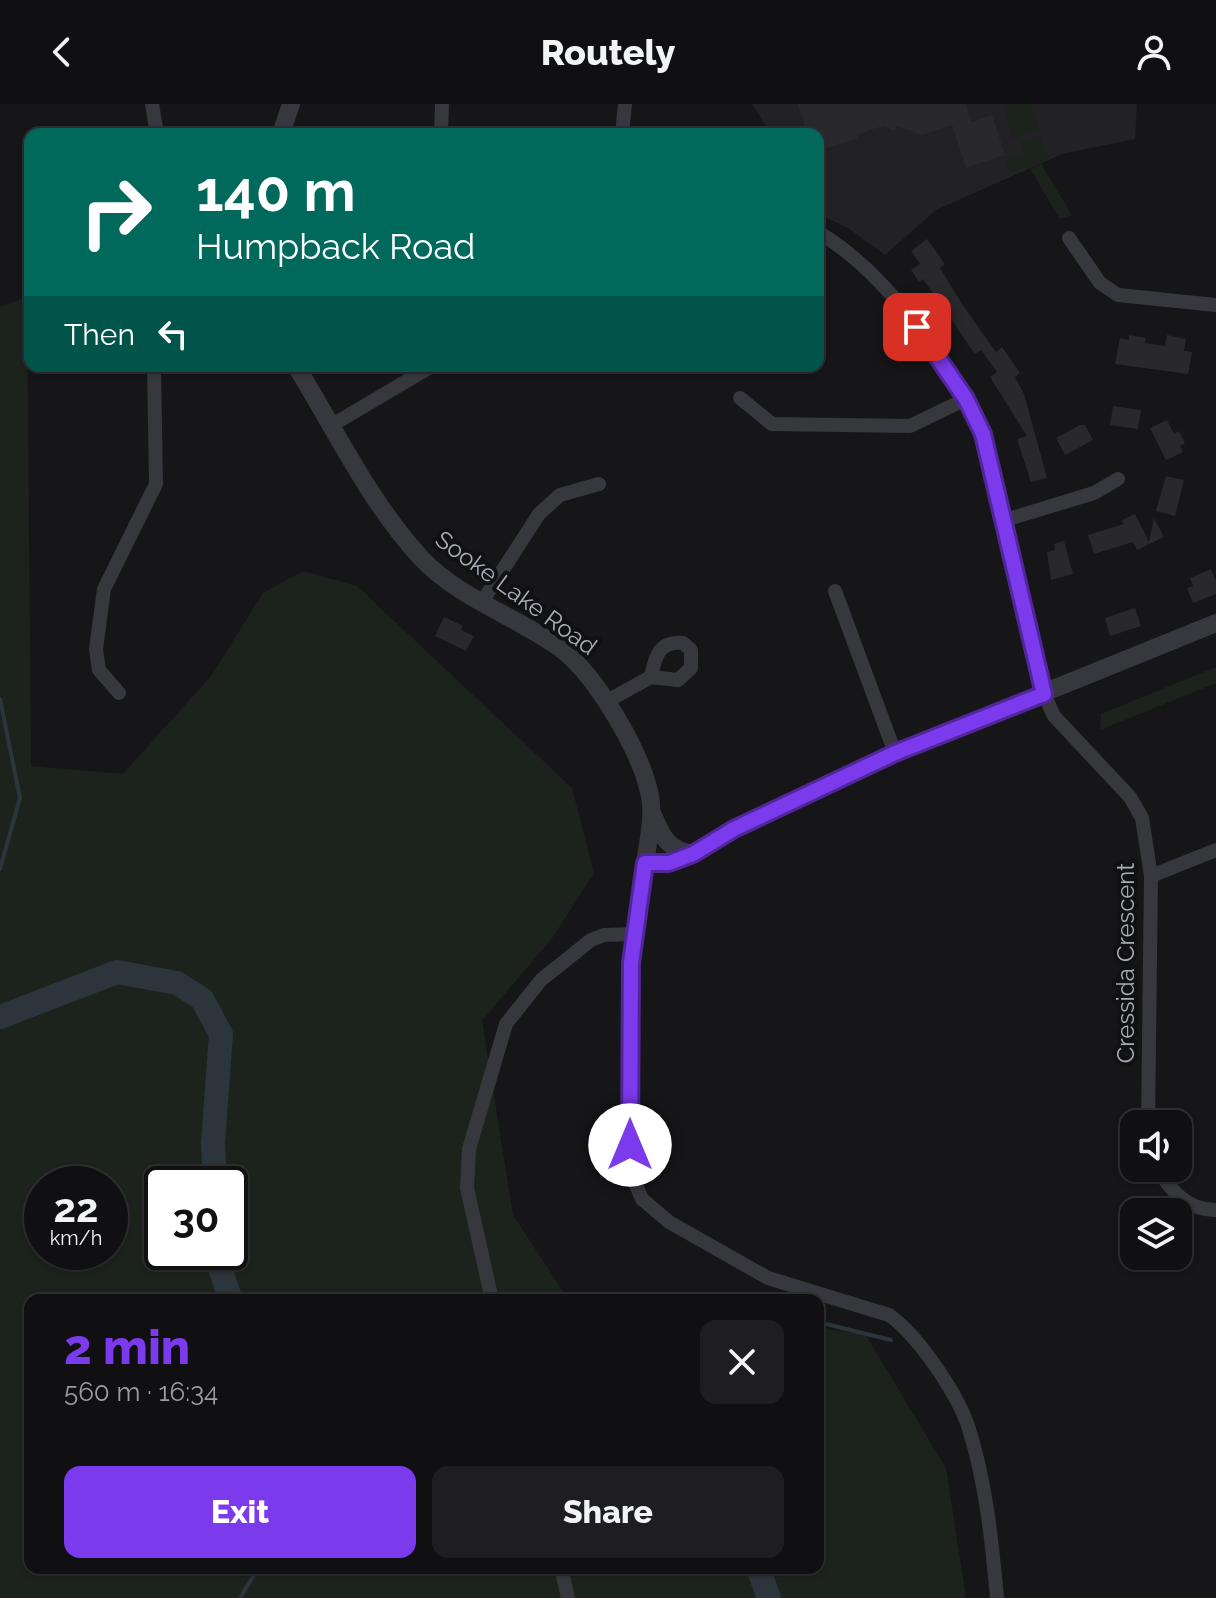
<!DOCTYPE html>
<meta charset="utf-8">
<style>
body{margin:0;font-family:Raleway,sans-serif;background:#1e1e20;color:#f1f3f6;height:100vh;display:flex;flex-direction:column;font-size:30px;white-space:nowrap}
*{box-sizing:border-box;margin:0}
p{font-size:26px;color:#9c9d9f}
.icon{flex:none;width:44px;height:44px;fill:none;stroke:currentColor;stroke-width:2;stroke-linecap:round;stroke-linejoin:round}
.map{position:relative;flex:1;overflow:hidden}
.details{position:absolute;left:24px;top:1190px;width:800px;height:280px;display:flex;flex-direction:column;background:#101012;border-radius:16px;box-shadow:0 2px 6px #0004,0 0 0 2px #303032}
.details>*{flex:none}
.hud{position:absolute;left:24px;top:24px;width:800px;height:244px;border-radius:16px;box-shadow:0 2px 6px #0004,0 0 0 2px #303032;background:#00695c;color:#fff;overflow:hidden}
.controls{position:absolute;left:1120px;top:1006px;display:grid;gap:16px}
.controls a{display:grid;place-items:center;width:72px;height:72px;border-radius:16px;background:#101012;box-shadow:0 2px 6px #0004,0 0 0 2px #303032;font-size:40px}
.speed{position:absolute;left:24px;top:1062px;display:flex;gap:16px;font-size:40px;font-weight:700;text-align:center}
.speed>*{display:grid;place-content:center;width:104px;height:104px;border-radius:50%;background:#101012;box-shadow:0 2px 6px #0004,0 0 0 2px #303032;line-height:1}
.speed small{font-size:20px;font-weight:400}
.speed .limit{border:4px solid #111;border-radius:12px;background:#fff;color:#111}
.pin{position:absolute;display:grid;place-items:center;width:68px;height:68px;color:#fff;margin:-34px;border-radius:16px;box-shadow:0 4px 12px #0006}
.me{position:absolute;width:88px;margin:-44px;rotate:0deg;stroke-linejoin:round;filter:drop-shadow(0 0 6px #0008)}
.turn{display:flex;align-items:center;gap:28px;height:168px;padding:0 40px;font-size:36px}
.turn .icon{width:104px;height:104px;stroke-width:2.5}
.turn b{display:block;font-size:56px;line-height:68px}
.then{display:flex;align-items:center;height:76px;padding:0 40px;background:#0003;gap:16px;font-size:30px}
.round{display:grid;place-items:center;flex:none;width:84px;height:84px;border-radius:16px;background:#1e1e20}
.summary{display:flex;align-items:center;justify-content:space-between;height:136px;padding:0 40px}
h1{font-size:48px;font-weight:800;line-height:60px;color:#7c3aed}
.button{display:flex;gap:16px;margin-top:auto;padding:16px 40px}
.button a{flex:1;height:92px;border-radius:16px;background:#7c3aed;color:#fff;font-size:32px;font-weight:800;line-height:92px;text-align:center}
.button a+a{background:#1e1e20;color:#f1f3f6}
header{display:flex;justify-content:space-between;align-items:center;height:104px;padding:0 40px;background:#101012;font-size:36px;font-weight:800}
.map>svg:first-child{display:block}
</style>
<header><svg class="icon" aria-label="back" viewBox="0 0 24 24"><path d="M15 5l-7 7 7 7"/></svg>Routely<svg class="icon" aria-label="person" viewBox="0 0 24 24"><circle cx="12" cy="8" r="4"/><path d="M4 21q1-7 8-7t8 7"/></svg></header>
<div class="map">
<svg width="1216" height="1494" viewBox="0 0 1216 1494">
<rect width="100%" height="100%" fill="#161618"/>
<path fill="#222225" d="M 752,0 L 1137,0 L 1135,35 L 1062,50 L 936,106 L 885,151 L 848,124 L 818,110 L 818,30 L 771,30 Z"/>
<g fill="#1c231d" fill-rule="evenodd">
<path d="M 1003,0 L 1031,0 L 1039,27 L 1013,35 Z"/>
<path d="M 1041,31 L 1048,55 L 1009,69 L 1005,57 L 1024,49 L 1020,37 Z"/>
<path d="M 1041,60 L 1072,111 L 1060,115 L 1030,65 Z"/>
<path d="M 27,193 L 31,662 L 123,670 L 211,572 L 263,489 L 303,467 L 357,482 L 572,684 L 594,769 L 553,833 L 482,917 L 513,1111 L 568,1195 L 579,1196 L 30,1196 L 30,1464 L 818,1464 L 818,1224 L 865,1230 L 946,1364 L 966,1494 L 0,1494 L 0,203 ZM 42,1080 L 110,1080 L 110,1148 L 42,1148 ZM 162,1080 L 230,1080 L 230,1148 L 162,1148 Z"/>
<path d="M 1216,563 L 1216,579 L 1100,626 L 1101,610 Z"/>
</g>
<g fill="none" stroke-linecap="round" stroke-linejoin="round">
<g stroke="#2c353c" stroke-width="4">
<path d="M 0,595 L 20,694 L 0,765"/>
<path d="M 818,1218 L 891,1236"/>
<path d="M 240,1494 L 258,1464"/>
</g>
<g stroke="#2c353c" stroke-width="24">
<path d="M 0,913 L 117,868 L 177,879 L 202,895 L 221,930 L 213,1039 L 215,1080"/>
<path d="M 218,1148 L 218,1159 L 231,1196"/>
<path d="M 758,1464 L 769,1494"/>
</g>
</g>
<g fill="#29292c">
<path d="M 798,0 L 965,0 L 972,18 L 992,11 L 1005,51 L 966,64 L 952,21 L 922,31 L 897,22 L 894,27 L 885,22 L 876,24 L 857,31 L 858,34 L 818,47 L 818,30 L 782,30 L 805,21 Z"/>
<path d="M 927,135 L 945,160 L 940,164 L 964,203 L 996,248 L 1002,243 L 1020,269 L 1015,273 L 1024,290 L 1047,374 L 1031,378 L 1017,335 L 1027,332 L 990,273 L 997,268 L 981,246 L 975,250 L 923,175 L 919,178 L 911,166 L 920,160 L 911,147 Z"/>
<path d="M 1129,231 L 1146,234 L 1145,239 L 1165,242 L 1167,231 L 1186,235 L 1184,247 L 1192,248 L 1188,270 L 1115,260 L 1120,234 L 1129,236 Z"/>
<path d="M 1113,302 L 1141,306 L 1138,325 L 1110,321 Z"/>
<path d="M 1167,316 L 1174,330 L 1179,327 L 1185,339 L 1180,342 L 1183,348 L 1166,356 L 1150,324 Z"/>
<path d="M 1080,321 L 1085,321 L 1093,336 L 1065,351 L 1056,334 Z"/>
<path d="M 1166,372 L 1184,376 L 1175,412 L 1156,407 Z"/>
<path d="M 1135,410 L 1149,438 L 1154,414 L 1164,433 L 1137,446 L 1133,438 L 1094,450 L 1088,431 L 1124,420 L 1122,416 Z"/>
<path d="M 1064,437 L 1073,470 L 1051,476 L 1047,448 L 1055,446 L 1054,440 Z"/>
<path d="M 1211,465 L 1216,477 L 1216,490 L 1193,499 L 1187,484 L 1193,482 L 1190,474 Z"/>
<path d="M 1135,504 L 1141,522 L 1110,532 L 1105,514 Z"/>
<path d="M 444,513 L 463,522 L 461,526 L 474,532 L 466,547 L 435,532 Z"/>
</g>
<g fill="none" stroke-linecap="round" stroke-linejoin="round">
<g stroke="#37383d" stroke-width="14">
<path d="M 152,0 L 157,30"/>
<path d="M 441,30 L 442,0"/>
<path d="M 622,30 L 625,0"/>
<path d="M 818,128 C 889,170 947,258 983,330 L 1044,590 L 1054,612 L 1130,693 L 1142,714 L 1151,772 L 1148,1020"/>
<path d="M 1069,134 L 1100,179 L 1118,191 L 1216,201"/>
<path d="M 740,294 L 772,320 L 910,322 L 966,295"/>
<path d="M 332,321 L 432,262"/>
<path d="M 1002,417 L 1094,389 L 1118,375"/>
<path d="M 835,487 L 895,649"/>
<path d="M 482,498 L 539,410 L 560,391 L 599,380"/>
<path d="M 119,589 L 99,566 L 96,545 L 104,485 L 156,380 L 154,262"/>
<path d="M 607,597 L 651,573 L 678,576 L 691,564 L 691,546 L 683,539 C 659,537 655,552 651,573"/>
<path d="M 645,759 L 631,859 L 629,1065 L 642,1095 L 669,1118 L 768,1174 L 889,1211 C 918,1231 959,1292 969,1325 C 986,1379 992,1438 997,1494"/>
<path d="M 1151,772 L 1216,746"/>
<path d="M 1157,1064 C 1171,1087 1187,1106 1216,1106"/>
<path d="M 492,1196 L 467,1084 L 469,1045 L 506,920 L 541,876 L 591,836 L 604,831 L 633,830"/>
<path d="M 561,1464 L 568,1494"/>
</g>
<g stroke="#37383d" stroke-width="18">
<path d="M 281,30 L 291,0"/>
<path d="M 296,262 C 336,327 370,399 422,455 C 459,494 517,513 560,544 C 596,571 641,647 650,692 C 654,714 648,737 645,759 L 669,759 L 693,750 L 734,725 L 895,649 L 1216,519"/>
<path d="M 653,711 C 662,733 668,746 693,750"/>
</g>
</g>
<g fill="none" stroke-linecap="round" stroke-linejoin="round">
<defs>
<path id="route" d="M 630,1041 L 631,859 L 645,759 L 669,759 L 693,750 L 734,725 L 895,649 L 1044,590 L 983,330 L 966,295 L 917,223"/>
</defs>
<use href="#route" stroke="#51269a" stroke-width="20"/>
<use href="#route" stroke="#7c3aed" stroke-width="14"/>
</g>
<g text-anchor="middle" stroke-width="8" stroke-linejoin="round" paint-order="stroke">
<g font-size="24" fill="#a8adb8" stroke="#111113">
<text transform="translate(516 489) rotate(36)" y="8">Sooke Lake Road</text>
<text transform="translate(1126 859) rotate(-90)" y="8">Cressida Crescent</text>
</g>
</g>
</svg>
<div class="controls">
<a><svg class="icon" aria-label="sound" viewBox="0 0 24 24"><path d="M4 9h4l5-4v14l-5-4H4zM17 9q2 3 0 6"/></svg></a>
<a><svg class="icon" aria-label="layers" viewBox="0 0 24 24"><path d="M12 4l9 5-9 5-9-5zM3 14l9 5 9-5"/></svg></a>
</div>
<div class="speed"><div>22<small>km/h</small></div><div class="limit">30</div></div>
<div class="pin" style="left:917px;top:223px;background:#d93025"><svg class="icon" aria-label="arrive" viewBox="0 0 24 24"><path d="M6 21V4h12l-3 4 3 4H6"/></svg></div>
<svg class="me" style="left:630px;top:1041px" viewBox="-20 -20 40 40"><circle r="19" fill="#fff"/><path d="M0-13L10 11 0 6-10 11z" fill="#7c3aed"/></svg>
<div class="hud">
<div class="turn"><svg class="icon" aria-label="right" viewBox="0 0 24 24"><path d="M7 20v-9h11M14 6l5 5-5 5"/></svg><div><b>140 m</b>Humpback Road</div></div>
<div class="then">Then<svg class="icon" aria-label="left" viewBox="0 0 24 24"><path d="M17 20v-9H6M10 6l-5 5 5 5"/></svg></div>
</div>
<section class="details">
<div class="summary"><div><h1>2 min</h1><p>560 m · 16:34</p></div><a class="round"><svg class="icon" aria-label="close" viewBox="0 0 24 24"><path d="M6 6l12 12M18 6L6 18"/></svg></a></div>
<div class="button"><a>Exit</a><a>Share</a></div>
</section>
</div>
